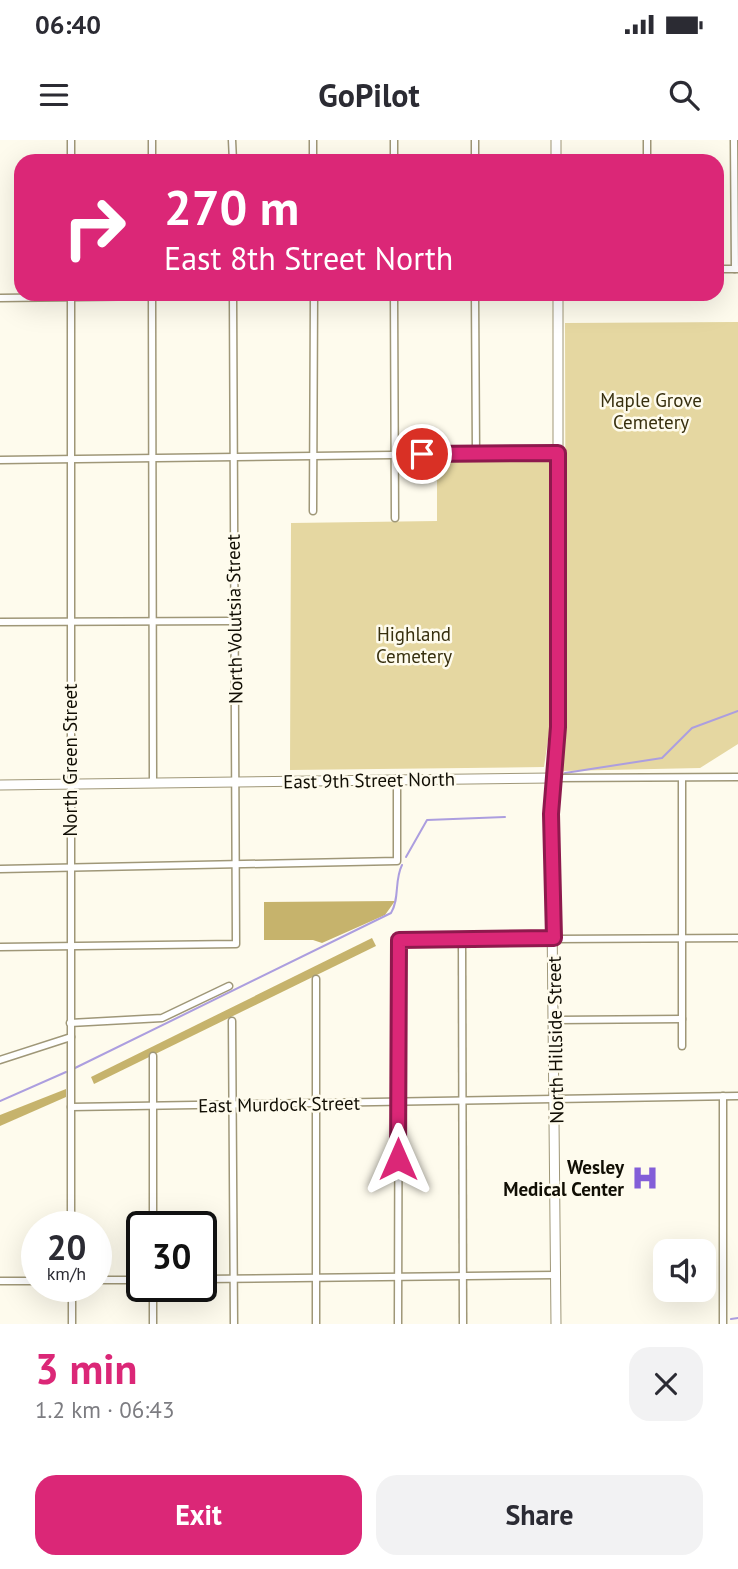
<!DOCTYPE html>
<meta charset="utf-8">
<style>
body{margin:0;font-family:"PT Sans",sans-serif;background:#f2f2f3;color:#2b2b33;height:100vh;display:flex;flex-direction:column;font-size:26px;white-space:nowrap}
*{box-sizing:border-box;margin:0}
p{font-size:23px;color:#7c7c81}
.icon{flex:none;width:38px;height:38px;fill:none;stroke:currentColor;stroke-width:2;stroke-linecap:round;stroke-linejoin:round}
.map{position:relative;height:1184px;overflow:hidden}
.panel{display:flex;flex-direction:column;background:#fff;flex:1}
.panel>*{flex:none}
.hud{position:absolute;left:14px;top:14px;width:710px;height:147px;border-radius:21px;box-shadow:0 7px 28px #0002;background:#db2777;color:#fff;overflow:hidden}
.controls{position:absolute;left:653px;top:1099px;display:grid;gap:14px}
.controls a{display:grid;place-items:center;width:63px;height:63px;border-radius:14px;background:#fff;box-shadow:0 7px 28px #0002;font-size:35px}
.speed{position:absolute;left:21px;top:1071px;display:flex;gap:14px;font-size:35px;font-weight:700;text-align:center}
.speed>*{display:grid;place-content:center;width:91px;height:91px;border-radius:50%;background:#fff;box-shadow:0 7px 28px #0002;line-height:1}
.speed small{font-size:18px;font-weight:400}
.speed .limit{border:4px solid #111;border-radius:10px;background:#fff;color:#111}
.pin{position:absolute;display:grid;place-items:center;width:60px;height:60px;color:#fff;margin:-30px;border:4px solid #fff;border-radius:50%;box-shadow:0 2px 7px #0007}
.me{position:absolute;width:77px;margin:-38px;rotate:0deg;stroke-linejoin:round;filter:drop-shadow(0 0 5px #0008)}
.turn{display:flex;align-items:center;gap:24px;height:147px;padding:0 35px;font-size:32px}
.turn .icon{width:91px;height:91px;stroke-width:2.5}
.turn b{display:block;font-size:49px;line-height:60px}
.round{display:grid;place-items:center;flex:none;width:74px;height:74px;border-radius:21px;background:#f2f2f3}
.overview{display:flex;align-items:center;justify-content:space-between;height:119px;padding:0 35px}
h1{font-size:42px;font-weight:700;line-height:52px;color:#db2777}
.button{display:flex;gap:14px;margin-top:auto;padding:14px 35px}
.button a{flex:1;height:80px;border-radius:21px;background:#db2777;color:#fff;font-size:28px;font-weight:700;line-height:80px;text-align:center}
.button a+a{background:#f2f2f3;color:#2b2b33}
.status{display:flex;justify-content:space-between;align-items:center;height:49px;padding:0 35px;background:#fff;direction:ltr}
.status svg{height:19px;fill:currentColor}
header{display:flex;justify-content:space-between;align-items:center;height:91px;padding:0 35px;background:#fff;font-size:32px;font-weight:700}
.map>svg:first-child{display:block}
</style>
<div class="status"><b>06:40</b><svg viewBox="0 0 49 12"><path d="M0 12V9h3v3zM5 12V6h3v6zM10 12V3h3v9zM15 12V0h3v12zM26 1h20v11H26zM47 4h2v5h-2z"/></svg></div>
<header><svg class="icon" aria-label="menu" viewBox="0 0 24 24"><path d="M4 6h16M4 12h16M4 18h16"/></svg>GoPilot<svg class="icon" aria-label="search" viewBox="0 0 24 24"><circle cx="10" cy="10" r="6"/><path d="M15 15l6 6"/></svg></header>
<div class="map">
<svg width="738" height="1184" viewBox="0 0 738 1184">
<rect width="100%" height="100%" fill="#fefbed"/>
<g fill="#e5d7a1">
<path d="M 738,182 L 738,604 L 700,628 L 561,631 L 566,580 L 565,183 Z"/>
<path d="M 550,320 L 549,593 L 544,627 L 290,630 L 291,383 L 437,381 L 437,321 Z"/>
</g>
<g fill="#c6b36c">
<path d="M 395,761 L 385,775 L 322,803 L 313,800 L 264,800 L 264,762 Z"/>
<path d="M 372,798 L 376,806 L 94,944 L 91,937 Z"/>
<path d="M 66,949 L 66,957 L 0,986 L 0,975 Z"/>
</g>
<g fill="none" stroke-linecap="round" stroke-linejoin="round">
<g stroke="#ac9edf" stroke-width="2">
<path d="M 565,633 L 662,618 L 692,588 L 738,571"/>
<path d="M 406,717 L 427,680 L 505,677"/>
<path d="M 75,928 L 391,773 C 400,758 394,741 402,725"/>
<path d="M 0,961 L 66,932"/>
<path d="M 731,1179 L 738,1178"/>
</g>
<defs>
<g id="street">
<path d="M 71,0 L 71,21"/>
<path d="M 152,0 L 152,21"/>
<path d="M 232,0 L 233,21"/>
<path d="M 313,0 L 313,21"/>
<path d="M 734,0 L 735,129"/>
<path d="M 394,21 L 394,0"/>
<path d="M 475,21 L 475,0"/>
<path d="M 647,21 L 647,0"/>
<path d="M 718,129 L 737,129"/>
<path d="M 71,154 L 71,1087"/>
<path d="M 152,154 L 153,643"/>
<path d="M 394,154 L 395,378"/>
<path d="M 475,154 L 476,314"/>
<path d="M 0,158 L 313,154"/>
<path d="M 0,320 L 558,313"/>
<path d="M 313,371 L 314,154"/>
<path d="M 0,482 L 233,481"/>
<path d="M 552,638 L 738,637"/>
<path d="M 682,638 L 682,906"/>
<path d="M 0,729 L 397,721 L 397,639"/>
<path d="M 462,799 L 463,1184"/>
<path d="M 0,807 L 236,804 L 233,154"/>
<path d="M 556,880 L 682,879"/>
<path d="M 232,881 L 234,1184"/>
<path d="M 70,883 L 162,878 L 229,846"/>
<path d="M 153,916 L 153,1087"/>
<path d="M 0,920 L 71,897"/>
<path d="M 723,956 L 723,1184"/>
<path d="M 71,967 L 738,956"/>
<path d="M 201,1139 L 556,1135"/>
<path d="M 96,1140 L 142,1140"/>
<path d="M 0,1141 L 37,1141"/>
<path d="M 72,1146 L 72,1184"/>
<path d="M 153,1146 L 153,1184"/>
<path d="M 316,1184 L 316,839"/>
<path d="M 398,1184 L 399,800 L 738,798"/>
</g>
<g id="secondary">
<path d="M 556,0 L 556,21"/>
<path d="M 0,645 L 552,638"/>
<path d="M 556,1184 L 551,674 L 558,587 L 558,154"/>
</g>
</defs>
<use href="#street" stroke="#9f9778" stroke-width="9"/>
<use href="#secondary" stroke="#9f9778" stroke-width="11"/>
<use href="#street" stroke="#fff" stroke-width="6"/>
<use href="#secondary" stroke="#fff" stroke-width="9"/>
</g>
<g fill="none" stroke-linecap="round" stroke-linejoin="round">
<defs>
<path id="route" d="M 398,1019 L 399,800 L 554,798 L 551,674 L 558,587 L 558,313 L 422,314"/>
</defs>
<use href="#route" stroke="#8e194d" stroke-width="18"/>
<use href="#route" stroke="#db2777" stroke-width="12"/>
</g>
<defs>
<symbol id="hospital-bare" viewBox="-9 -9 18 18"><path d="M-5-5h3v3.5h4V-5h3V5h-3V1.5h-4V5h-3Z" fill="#835ed8" stroke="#fefbed" stroke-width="2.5" paint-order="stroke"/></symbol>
</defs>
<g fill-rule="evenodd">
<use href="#hospital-bare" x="626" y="1019" width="38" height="38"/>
</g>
<g text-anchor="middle" stroke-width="5" stroke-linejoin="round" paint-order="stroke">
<g font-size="19" fill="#372f0e" stroke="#fefbed">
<text x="651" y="267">Maple Grove<tspan x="651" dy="22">Cemetery</tspan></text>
<text x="414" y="501">Highland<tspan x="414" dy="22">Cemetery</tspan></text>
</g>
<g font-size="19" fill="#110e04" stroke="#fefbed">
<text transform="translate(234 479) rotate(-91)" y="7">North Volutsia Street</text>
<text transform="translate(70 620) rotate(-90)" y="7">North Green Street</text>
<text transform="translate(369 640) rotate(-1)" y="7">East 9th Street North</text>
<text transform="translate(555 900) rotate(-91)" y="7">North Hillside Street</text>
<text transform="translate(279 964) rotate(-1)" y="7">East Murdock Street</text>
</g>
<g font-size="19" font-weight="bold" fill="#110e04" stroke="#fefbed" text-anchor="end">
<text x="624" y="1034">Wesley<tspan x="624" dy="22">Medical Center</tspan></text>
</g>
</g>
</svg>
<div class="controls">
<a><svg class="icon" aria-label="sound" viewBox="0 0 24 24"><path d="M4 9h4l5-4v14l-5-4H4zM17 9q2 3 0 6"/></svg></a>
</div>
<div class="speed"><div>20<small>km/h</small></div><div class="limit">30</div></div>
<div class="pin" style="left:422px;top:314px;background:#d93025"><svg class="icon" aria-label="arrive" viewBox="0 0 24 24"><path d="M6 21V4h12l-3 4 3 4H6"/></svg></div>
<svg class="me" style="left:398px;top:1019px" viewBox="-20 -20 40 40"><path d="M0-17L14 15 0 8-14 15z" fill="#db2777" stroke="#fff" stroke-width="4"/></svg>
<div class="hud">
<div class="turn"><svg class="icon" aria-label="right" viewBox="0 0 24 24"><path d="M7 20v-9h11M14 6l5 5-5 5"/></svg><div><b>270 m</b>East 8th Street North</div></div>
</div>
</div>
<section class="panel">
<div class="overview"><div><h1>3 min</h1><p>1.2 km · 06:43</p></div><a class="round"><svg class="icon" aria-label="close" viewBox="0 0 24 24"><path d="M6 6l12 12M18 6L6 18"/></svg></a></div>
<div class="button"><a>Exit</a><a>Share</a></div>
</section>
